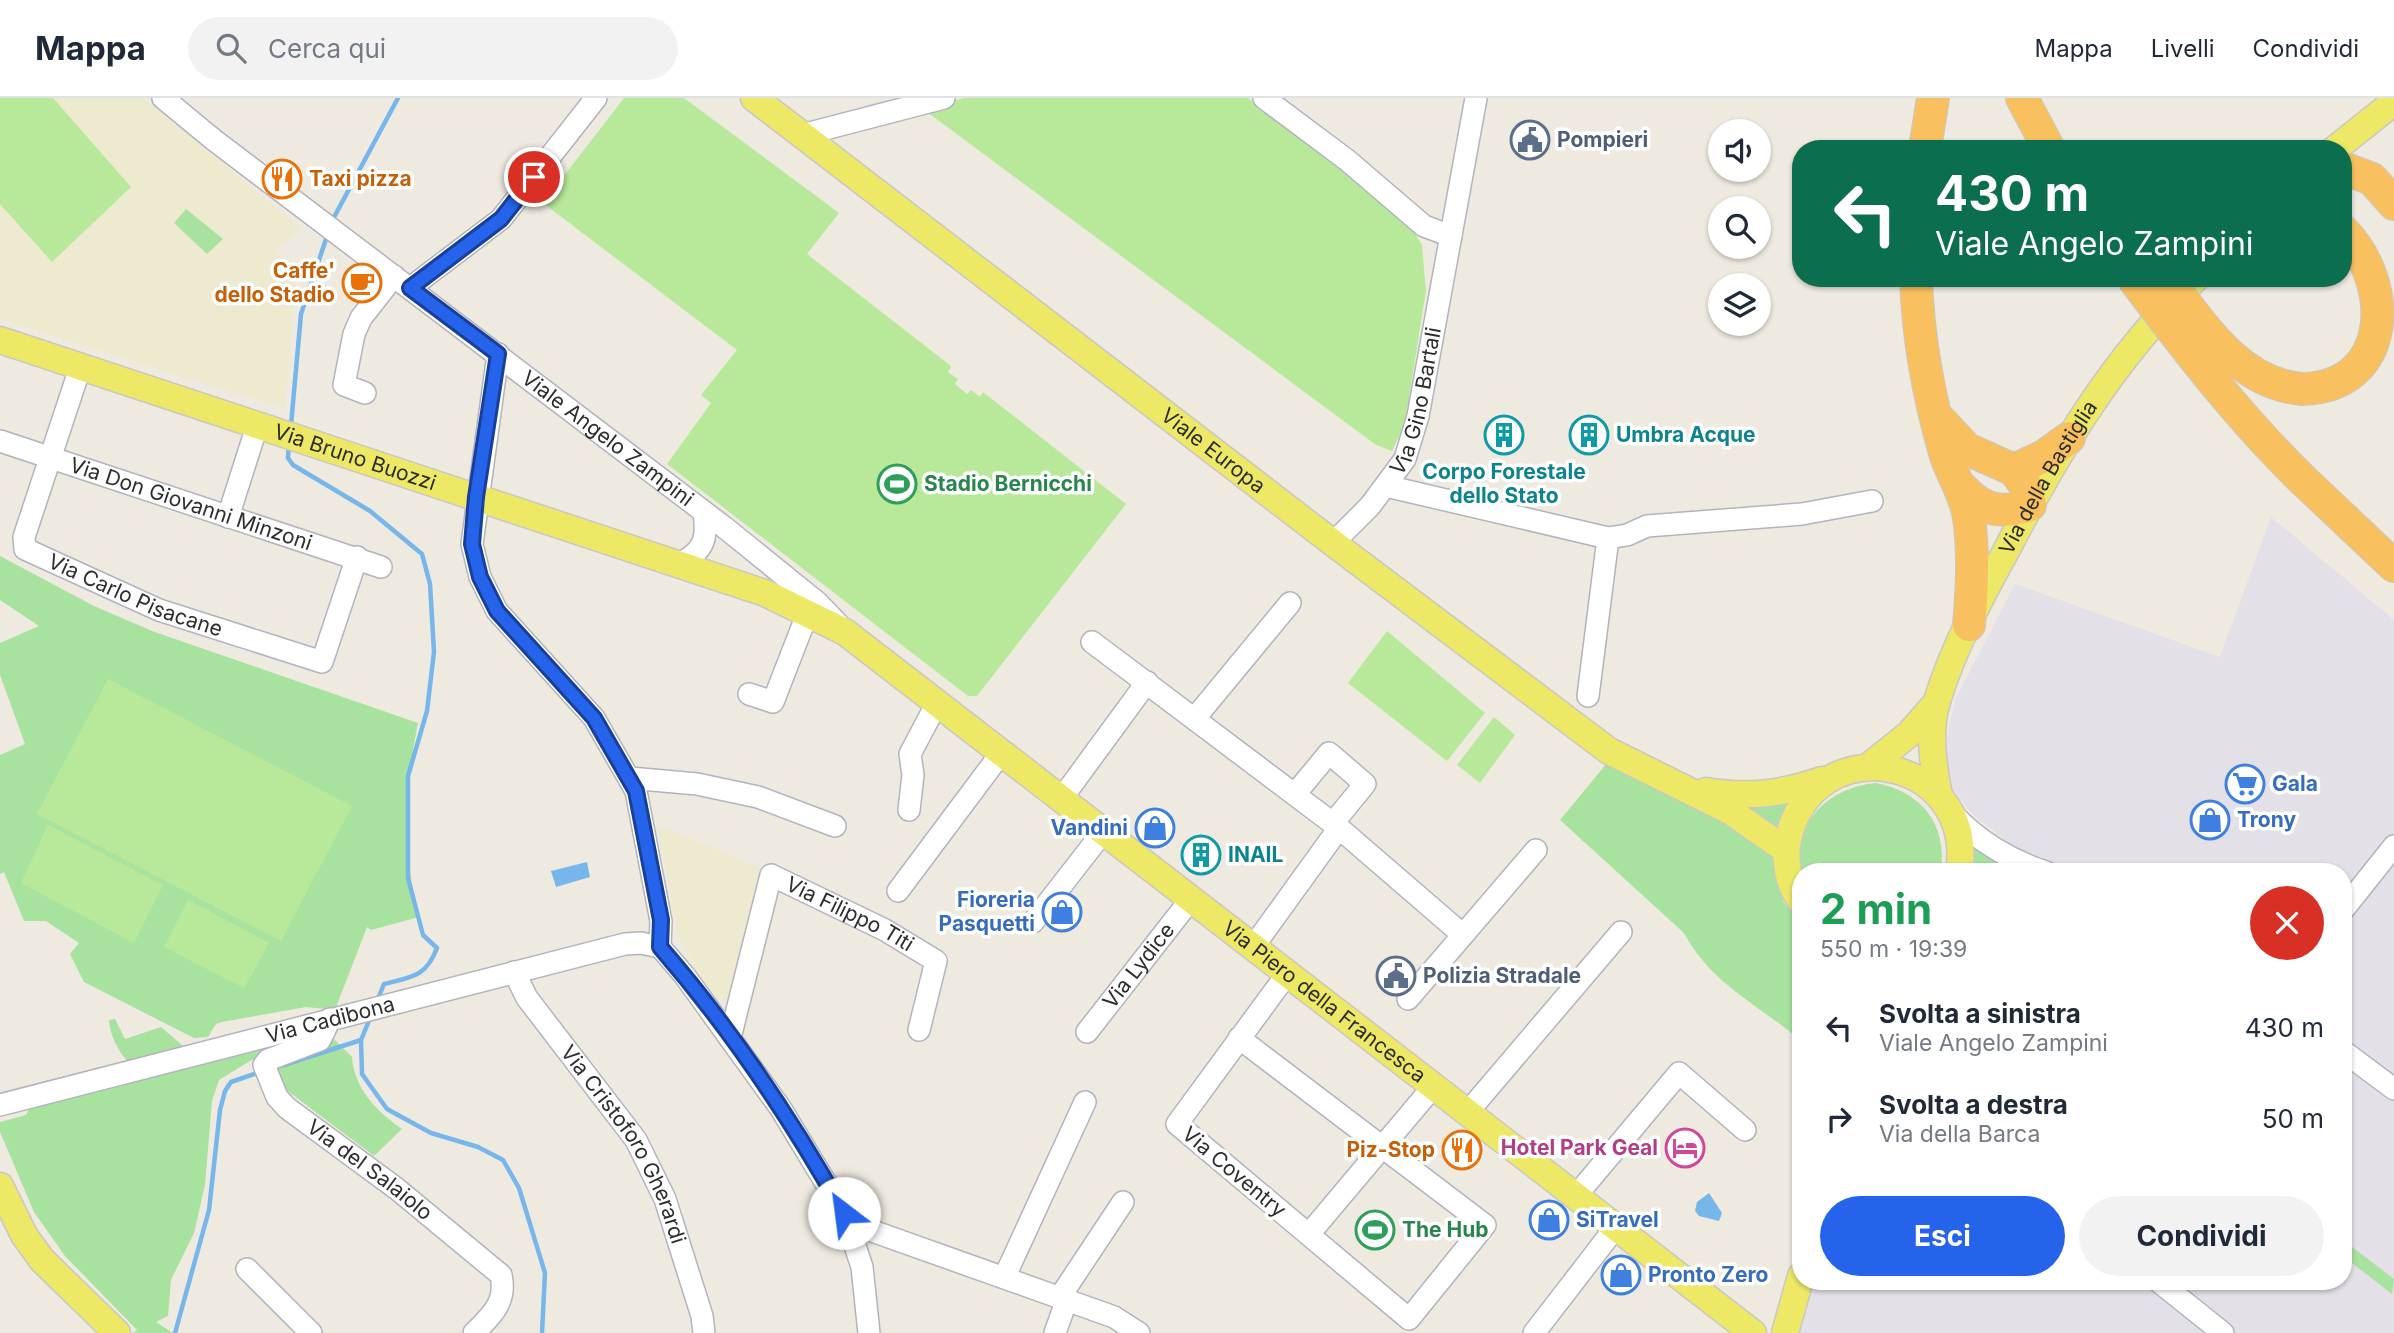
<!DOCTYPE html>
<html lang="it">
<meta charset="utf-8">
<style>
body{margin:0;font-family:Inter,sans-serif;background:#f2f2f3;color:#1f2937;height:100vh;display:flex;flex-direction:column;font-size:26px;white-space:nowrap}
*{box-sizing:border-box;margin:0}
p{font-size:23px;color:#747a83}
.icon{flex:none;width:38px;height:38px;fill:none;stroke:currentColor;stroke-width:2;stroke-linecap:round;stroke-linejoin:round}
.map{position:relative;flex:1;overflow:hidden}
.details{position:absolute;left:1792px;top:765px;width:560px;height:427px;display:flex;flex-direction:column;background:#fff;border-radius:28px;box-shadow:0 2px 5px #0004}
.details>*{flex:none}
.top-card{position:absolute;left:1792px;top:42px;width:560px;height:147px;border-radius:28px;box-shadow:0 2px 5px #0004;background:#0b6e4f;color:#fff;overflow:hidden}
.buttons{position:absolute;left:1708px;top:21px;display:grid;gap:14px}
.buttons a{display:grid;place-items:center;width:63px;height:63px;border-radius:50%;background:#fff;box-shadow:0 2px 5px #0004;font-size:35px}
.pin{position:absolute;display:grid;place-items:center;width:60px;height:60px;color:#fff;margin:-30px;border:4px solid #fff;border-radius:50%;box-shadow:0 2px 7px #0007}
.me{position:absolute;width:77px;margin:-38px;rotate:330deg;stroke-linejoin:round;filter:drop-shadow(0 0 5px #0008)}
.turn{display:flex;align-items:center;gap:24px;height:147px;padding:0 28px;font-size:32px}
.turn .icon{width:91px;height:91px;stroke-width:2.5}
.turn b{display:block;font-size:49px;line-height:60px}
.round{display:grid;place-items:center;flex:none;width:74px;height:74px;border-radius:37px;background:#f2f2f3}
.summary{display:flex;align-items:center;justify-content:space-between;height:119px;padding:0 28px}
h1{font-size:42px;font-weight:700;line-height:52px;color:#1e9e55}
.button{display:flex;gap:14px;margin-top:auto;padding:14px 28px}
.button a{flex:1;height:80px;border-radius:42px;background:#2563eb;color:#fff;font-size:28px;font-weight:700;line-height:80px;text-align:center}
.button a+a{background:#f2f2f3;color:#1f2937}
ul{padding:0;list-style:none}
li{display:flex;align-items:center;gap:21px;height:91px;padding:0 28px}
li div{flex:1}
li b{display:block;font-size:26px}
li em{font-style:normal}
header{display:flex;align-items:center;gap:42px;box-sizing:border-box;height:98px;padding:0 35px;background:#fff;border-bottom:2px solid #e0e1e3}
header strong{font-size:33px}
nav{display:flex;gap:38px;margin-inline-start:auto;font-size:24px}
.search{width:490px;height:63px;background:#f2f2f3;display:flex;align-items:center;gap:18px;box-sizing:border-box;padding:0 24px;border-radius:38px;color:#747a83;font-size:26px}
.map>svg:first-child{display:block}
</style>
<header>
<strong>Mappa</strong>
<div class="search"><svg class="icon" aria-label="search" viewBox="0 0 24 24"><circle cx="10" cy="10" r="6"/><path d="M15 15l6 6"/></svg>Cerca qui</div>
<nav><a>Mappa</a><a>Livelli</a><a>Condividi</a></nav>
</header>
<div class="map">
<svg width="2394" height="1235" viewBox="0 0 2394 1235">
<rect width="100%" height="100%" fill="#eeeae0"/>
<path fill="#e3e0e7" d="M 2271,419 L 2394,522 L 2394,1235 L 1792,1235 L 1810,1183 L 2343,1183 L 2343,774 L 1999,773 L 2004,741 L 1972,716 L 1953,691 L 1942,664 L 1955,602 L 2015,486 L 2220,559 Z"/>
<g fill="#eeead0">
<path d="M 0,0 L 143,0 L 301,130 L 274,152 L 296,178 L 285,311 L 0,221 Z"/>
<path d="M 658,727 L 765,772 L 733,898 L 726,903 L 714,899 L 678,839 Z"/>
</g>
<g fill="#a8e29f">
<path d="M 186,111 L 223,141 L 207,156 L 174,125 Z"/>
<path d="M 0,458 L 94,508 L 152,533 L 418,625 C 405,689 402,755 419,819 L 371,832 L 367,829 L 335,912 L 306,909 L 222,924 L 216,926 L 208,939 L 194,940 L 84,884 L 70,856 L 79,845 L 46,823 L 24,823 L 4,774 L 0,776 L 0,657 L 25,646 L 0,577 L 0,545 L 39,528 L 0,502 Z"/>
<path d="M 1607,665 L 1714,714 L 1772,757 L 1784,805 L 1801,825 L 1801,943 C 1758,906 1712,887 1684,835 L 1560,722 Z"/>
<path d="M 1876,685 C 1922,694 1947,726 1941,773 L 1803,774 C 1790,724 1830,689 1876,685 Z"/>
<path d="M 1792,701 L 1783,714 L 1775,739 L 1732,705 Z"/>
<path d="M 1969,740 L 2018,767 L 1969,774 Z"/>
<path d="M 115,921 L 125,941 L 161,929 L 183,948 L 129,965 C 118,953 110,938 109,922 Z"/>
<path d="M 314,935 L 250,963 L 219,982 L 212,1003 L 205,1087 L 194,1135 L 171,1182 L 168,1218 L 156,1224 L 173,1235 L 133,1235 L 137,1232 L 65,1158 L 34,1114 L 0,1034 L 0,1024 L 26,1017 L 32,1004 Z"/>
<path d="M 334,941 L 352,959 C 354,990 376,1013 402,1031 L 374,1058 L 281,988 L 274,968 Z"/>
<path d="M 2343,1142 L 2394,1181 L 2392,1196 L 2343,1158 Z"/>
</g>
<g fill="#b8e99b">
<path d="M 0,0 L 53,0 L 131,89 L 52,164 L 0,106 Z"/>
<path d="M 624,0 L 684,0 L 839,115 L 807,156 L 951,268 L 948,274 L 958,281 L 955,286 L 967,296 L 971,292 L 980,299 L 983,294 L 1126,406 L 977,598 L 968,598 L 667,366 L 711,305 L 701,297 L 737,252 L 543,105 Z"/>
<path d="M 964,0 L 1248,0 L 1388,107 L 1411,129 L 1422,147 L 1426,193 L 1405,325 L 1392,353 L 1376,347 L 923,11 Z"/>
<path d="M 1387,533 L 1485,615 L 1447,663 L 1348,585 Z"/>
<path d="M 108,581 L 352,708 L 281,843 L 37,716 Z"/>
<path d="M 1494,619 L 1515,637 L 1480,685 L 1457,667 Z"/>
<path d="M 48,727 L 163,787 L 134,845 L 21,785 Z"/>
<path d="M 188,802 L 269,845 L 244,890 L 164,849 Z"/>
</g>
<g fill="#77b6eb">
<path d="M 587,764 L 590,779 L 556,789 L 551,773 Z"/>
<path d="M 1709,1095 L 1722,1115 L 1719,1123 L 1699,1118 L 1695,1113 L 1697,1104 Z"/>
</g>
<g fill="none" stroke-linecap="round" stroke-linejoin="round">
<g stroke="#77b6eb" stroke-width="4.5">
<path d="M 332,123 L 398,0"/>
<path d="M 291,327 L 301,216 L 327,138"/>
<path d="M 289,346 L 288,360 L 293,367 L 370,413 L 422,456 L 430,486 L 434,554 L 427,613 L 408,678 L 408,780 L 423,837 L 437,850 C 426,879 412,879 384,886 L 377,903"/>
<path d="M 371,918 L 361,942 L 362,976 L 387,1011 L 431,1035 L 478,1049 L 503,1062 L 519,1090 L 545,1175 L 542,1235"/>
<path d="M 284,967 L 361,942"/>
<path d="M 175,1235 L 209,1112 L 220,1012 L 225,993 L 231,984 L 260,974"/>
</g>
<defs>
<g id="minor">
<path id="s1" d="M 163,0 L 214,42 L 724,429 L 818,505 L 839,527"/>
<path d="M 1264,0 L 1347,62 L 1424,128 L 1451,138"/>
<path d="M 802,37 L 944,0"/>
<path d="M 410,190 L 501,121 L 596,0"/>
<path d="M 498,256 L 472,446 L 480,479 L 497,513 L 594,620 L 636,693 L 661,823 L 660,849 L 685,878 L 781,1011 L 844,1115 L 862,1169 L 869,1235"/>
<path id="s2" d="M 80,270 L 24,439 L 25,451 L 159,512 L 322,564 L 357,459"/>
<path d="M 365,295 L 344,287 L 354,236 L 361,220 L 394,178"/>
<path id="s3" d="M 0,343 L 381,469"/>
<path d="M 1386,388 L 1608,440 L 1627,437 L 1647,428 L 1802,416 L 1872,403"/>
<path d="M 228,419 L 258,325"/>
<path id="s4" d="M 1333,445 L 1370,408 L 1405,361 L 1418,318 L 1476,0"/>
<path d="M 679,466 C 704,453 708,441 704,414"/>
<path d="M 1092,544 L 1339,730 L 1253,849"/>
<path d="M 749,596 L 773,604 L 808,514"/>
<path d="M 1588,598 L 1608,440"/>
<path d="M 1195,620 L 1290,505"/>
<path d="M 630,680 L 697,686 L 758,699 L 835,728"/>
<path d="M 1295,696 L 1329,655 L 1365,686 L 1333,725"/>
<path d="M 1062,700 L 1147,584"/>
<path d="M 909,712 L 913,677 L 910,656 L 937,605"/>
<path d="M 1951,714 C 1976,742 2011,763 2046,774"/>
<path d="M 1339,730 L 1463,837"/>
<path d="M 898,793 L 1002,654"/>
<path d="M 2343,812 L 2394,748"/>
<path d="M 1033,824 L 1103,734"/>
<path id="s5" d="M 514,874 L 527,900 L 636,1042 L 665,1101 L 702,1218 L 704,1235"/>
<path d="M 1408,901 L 1536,752"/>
<path id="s6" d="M 330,921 L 320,942 L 268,962 L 264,967 L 277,999 L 287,1010 L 397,1091 L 501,1177 C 507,1204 492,1217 474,1235"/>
<path id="s7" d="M 1087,934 L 1191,801"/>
<path id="s8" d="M 730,940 L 771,777 L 885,832 L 936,863 L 919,932"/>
<path d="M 1239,940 L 1485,1127 L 1409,1221 L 1177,1026 L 1287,876"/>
<path d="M 2343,953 L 2394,991"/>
<path id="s9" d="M 0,1007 L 625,846 L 641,845 L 660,849"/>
<path d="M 1467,1015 L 1621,834"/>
<path d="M 1575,1099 L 1679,975 L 1745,1032"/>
<path d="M 847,1124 L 1114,1219 L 1139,1235"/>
<path d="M 1309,1136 L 1432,990"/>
<path d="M 247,1171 L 311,1235"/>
<path d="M 1005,1178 L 1085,1004"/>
<path d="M 2158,1183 L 2223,1235"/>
<path d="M 1060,1199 L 1123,1104"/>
<path d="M 1055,1235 L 1067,1201"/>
<path d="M 1534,1235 L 1615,1130"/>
</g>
<g id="major">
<path id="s10" d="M 754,0 L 1333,445 L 1609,653 L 1730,713 L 1786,752"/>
<path d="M 2335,51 L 2394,4"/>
<path id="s11" d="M 0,242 L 765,495 L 845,534 L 1753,1235"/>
<path d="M 1869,668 L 1909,636 L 1937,604"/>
<path d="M 1706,693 C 1749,700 1781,696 1822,682"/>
<path id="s12" d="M 1939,697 C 1933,667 1928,633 1937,603 C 1953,551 1980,500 2006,453 C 2059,351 2113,261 2196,180"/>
<path d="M 1801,803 C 1788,786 1784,762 1788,742 C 1813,627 1977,657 1959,774"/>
<path d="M 0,1088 L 24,1137 L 42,1162 L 117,1235"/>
<path d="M 1785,1235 L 1801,1178"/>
</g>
<g id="highway">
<path d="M 2022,0 L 2049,51"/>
<path d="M 1925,51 L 1933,0"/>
<path d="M 2343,70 L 2372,81 L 2394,106"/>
<path d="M 1916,180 C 1918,241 1928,296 1945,355 C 1952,378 1965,394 1969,420 C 1974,456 1972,491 1969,527"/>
<path d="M 2303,291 C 2394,288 2394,184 2343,133"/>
<path d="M 1939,321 L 1967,351 L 2014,372 L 2044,358 L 2069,340"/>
<path d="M 2304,383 L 2394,468"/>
<path d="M 1963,391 C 1983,413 2002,416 2030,407 L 2025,387 L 2014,372"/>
</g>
</defs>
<use href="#minor" stroke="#b3b3bf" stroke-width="24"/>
<use href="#major" stroke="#c8c8c8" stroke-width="29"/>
<use href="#highway" stroke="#c8c8c8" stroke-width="34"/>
<use href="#minor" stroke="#fff" stroke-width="21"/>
<use href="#major" stroke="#ede866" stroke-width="26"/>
<use href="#highway" stroke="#f9c05f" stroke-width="32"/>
<defs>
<g id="highway-bridge">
<path d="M 2133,180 C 2187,252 2240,321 2304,383"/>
<path d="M 2167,180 C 2202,227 2240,287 2303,291"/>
</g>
</defs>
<use href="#highway-bridge" stroke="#c8c8c8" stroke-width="34" stroke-linecap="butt"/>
<use href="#highway-bridge" stroke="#f9c05f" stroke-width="32"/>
</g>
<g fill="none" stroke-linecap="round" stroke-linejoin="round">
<defs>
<path id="route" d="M 534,79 L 501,121 L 410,190 L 498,256 L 476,399 L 472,446 L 480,479 L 497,513 L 594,620 L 636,693 L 661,822 L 660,849 C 730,930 792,1022 844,1115"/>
</defs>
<use href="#route" stroke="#184099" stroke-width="18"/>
<use href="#route" stroke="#2563eb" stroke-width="12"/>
</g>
<defs>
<symbol id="civic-ring" viewBox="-11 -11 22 22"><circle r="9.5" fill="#fff" stroke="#5c6f8a" stroke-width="1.5"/><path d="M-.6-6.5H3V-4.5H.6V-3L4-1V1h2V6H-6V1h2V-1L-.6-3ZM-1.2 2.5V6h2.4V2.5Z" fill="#5c6f8a"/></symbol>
<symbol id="restaurant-ring" viewBox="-11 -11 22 22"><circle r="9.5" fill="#fff" stroke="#e8710a" stroke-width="1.5"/><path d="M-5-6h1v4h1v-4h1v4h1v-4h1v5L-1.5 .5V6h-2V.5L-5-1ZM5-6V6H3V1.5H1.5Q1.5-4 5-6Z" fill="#e8710a"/></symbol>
<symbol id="cafe-ring" viewBox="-11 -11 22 22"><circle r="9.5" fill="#fff" stroke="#e8710a" stroke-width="1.5"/><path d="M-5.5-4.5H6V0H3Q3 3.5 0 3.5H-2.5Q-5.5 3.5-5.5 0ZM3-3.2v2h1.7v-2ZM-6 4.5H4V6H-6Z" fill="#e8710a"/></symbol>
<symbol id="building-ring" viewBox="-11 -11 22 22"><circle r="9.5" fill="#fff" stroke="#0f9aa8" stroke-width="1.5"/><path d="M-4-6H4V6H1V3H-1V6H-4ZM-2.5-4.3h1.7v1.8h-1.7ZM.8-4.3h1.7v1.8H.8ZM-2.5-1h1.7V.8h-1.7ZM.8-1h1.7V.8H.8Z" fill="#0f9aa8"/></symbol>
<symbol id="stadium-ring" viewBox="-11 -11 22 22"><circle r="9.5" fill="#fff" stroke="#2e9e5b" stroke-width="1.5"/><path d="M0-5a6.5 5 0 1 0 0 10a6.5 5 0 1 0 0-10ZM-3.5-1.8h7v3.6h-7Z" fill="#2e9e5b"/></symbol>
<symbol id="supermarket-ring" viewBox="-11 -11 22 22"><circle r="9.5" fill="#fff" stroke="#3f7fe0" stroke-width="1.5"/><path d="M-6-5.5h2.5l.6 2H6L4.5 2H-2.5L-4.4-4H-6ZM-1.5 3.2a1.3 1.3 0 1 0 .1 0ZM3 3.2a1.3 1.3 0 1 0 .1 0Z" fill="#3f7fe0"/></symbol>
<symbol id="shop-ring" viewBox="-11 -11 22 22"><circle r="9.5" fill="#fff" stroke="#3f7fe0" stroke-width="1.5"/><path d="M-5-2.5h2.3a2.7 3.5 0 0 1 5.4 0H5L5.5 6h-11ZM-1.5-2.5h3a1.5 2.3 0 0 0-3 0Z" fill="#3f7fe0"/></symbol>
<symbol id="hotel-ring" viewBox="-11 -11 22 22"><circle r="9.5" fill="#fff" stroke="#d1479c" stroke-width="1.5"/><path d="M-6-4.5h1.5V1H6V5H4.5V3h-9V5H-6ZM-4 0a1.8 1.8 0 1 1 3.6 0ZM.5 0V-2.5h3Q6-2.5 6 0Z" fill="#d1479c"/></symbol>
</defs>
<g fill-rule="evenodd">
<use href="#civic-ring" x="1508" y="20" width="44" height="44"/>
<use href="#restaurant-ring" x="260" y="59" width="44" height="44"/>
<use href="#cafe-ring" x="340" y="163" width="44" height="44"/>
<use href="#building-ring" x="1482" y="315" width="44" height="44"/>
<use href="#building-ring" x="1567" y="315" width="44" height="44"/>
<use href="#stadium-ring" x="875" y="364" width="44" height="44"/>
<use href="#supermarket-ring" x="2223" y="664" width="44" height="44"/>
<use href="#shop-ring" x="2188" y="700" width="44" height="44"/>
<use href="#shop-ring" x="1133" y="708" width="44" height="44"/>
<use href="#building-ring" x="1179" y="735" width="44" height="44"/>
<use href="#shop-ring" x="1040" y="792" width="44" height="44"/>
<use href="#civic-ring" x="1374" y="856" width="44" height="44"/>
<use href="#hotel-ring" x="1663" y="1028" width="44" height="44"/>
<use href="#restaurant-ring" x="1440" y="1030" width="44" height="44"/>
<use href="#shop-ring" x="1527" y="1100" width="44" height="44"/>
<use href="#stadium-ring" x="1353" y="1110" width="44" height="44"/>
<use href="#shop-ring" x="1599" y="1155" width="44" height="44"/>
</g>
<g text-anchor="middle" stroke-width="7" stroke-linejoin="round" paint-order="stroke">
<g font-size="21" font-weight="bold" fill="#4e5e75" stroke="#fff" text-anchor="start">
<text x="1557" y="49">Pompieri</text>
<text x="1423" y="885">Polizia Stradale</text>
</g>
<g font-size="21" font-weight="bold" fill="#c56008" stroke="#fff" text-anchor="end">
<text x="309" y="88" text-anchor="start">Taxi pizza</text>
<text x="335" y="180">Caffe'<tspan x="335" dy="24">dello Stadio</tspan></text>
<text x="1435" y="1059">Piz-Stop</text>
</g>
<g font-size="21" fill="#2d2d2d" stroke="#fff">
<text dy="7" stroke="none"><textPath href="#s4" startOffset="170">Via Gino Bartali</textPath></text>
<text dy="7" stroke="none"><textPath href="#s1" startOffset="560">Viale Angelo Zampini</textPath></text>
<text dy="7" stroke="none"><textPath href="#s10" startOffset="579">Viale Europa</textPath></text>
<text dy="7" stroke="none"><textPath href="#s11" startOffset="374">Via Bruno Buozzi</textPath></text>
<text dy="7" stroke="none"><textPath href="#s12" startOffset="345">Via della Bastiglia</textPath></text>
<text dy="7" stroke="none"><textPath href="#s3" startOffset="201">Via Don Giovanni Minzoni</textPath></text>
<text dy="7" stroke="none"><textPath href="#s2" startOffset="310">Via Carlo Pisacane</textPath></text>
<text dy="7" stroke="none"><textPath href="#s8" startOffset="256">Via Filippo Titi</textPath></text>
<text dy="7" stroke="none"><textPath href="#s7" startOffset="84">Via Lydice</textPath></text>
<text dy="7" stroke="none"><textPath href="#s11" startOffset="1500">Via Piero della Francesca</textPath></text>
<text dy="7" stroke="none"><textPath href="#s9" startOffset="341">Via Cadibona</textPath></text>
<text dy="7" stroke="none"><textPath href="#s5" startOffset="206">Via Cristoforo Gherardi</textPath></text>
<text dy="7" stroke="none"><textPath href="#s6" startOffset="238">Via del Salaiolo</textPath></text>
<text transform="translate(1234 1074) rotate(40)" y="7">Via Coventry</text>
</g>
<g font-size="21" font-weight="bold" fill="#0d838f" stroke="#fff" text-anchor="start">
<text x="1616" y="344">Umbra Acque</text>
<text x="1504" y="381" text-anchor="middle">Corpo Forestale<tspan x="1504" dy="24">dello Stato</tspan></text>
<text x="1228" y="764">INAIL</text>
</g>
<g font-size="21" font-weight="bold" fill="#27864d" stroke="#fff" text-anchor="start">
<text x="924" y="393">Stadio Bernicchi</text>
<text x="1402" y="1139">The Hub</text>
</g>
<g font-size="21" font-weight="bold" fill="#366cbe" stroke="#fff" text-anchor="start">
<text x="2272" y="693">Gala</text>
<text x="2237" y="729">Trony</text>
<text x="1128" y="737" text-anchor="end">Vandini</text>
<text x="1035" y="809" text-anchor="end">Fioreria<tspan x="1035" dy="24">Pasquetti</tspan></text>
<text x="1576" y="1129">SiTravel</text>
<text x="1648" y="1184">Pronto Zero</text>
</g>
<g font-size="21" font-weight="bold" fill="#b23c85" stroke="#fff" text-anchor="end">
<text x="1658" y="1057">Hotel Park Geal</text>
</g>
</g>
</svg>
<div class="buttons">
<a><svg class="icon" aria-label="sound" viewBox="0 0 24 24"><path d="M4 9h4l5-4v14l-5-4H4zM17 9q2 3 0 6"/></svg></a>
<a><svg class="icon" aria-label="search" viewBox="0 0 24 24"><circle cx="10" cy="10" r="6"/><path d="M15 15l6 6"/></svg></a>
<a><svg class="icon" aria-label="layers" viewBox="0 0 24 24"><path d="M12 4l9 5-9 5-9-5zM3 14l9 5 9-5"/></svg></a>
</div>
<div class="pin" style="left:534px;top:79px;background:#d93025"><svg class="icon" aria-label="arrive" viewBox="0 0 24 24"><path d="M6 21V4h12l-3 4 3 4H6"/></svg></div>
<svg class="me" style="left:844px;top:1115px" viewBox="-20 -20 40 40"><circle r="19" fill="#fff"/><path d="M0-13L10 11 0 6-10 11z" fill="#2563eb"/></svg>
<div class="top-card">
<div class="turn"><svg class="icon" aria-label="left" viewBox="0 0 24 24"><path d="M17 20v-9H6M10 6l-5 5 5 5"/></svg><div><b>430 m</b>Viale Angelo Zampini</div></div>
</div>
<section class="details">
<div class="summary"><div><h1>2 min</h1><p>550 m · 19:39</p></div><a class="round" style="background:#d93025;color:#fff"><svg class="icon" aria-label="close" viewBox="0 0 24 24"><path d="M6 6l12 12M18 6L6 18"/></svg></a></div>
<ul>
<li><svg class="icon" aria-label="left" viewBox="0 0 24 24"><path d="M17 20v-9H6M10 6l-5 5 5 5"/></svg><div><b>Svolta a sinistra</b><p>Viale Angelo Zampini</p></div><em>430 m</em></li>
<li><svg class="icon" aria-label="right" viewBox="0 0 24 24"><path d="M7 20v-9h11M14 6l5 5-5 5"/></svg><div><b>Svolta a destra</b><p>Via della Barca</p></div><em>50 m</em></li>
</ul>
<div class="button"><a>Esci</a><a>Condividi</a></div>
</section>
</div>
